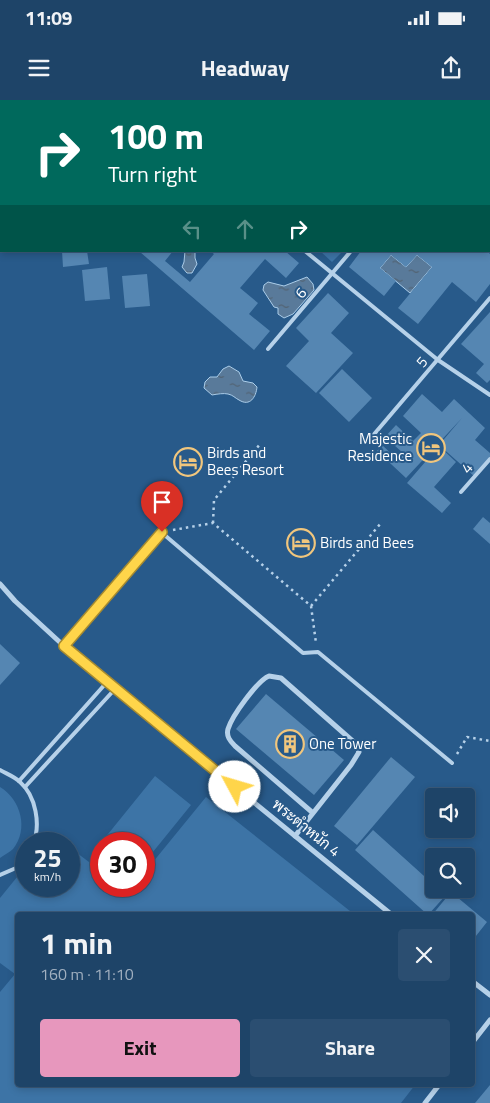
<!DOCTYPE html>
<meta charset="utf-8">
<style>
body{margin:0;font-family:"Titillium Web",Sarabun,sans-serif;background:#2b4e71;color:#f1f3f6;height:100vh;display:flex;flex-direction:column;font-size:19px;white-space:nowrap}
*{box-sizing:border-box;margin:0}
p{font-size:16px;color:#a1b0c0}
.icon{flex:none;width:28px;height:28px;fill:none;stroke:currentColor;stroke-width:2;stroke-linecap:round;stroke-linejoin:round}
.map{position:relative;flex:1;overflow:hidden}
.details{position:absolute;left:15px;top:812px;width:460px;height:175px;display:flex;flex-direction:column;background:#1e4468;border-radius:5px;box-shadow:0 2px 8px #0003,0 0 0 1px #3c5c7c}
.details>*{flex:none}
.guide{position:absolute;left:0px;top:0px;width:490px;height:152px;box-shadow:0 2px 8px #0003,0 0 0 1px #3c5c7c;background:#00695c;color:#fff;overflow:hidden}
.controls{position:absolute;left:425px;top:688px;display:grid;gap:10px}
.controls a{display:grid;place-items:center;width:50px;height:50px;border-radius:5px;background:#1e4468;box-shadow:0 2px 8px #0003,0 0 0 1px #3c5c7c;font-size:25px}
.speed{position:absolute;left:15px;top:732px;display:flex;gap:10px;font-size:25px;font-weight:700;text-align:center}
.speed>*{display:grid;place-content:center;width:65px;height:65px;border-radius:50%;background:#1e4468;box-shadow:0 2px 8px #0003,0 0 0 1px #3c5c7c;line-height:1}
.speed small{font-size:12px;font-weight:400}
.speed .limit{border:8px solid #d22;background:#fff;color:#111}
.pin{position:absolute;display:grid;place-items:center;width:42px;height:42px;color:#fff;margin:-51px -21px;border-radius:50% 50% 50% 0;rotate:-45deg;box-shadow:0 0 5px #0007}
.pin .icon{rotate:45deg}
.me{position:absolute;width:55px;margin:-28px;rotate:309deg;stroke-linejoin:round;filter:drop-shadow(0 0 4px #0008)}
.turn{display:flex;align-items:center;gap:18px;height:105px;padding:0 25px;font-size:22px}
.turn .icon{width:65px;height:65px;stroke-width:2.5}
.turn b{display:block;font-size:35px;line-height:42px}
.lanes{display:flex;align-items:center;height:48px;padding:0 25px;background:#0003;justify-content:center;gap:25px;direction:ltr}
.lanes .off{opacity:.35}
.round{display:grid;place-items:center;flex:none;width:52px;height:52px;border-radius:5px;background:#2b4e71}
.head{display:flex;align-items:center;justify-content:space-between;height:85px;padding:0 25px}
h1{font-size:30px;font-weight:700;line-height:38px}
.action{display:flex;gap:10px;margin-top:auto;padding:10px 25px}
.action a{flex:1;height:58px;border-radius:5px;background:#e797bd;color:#111;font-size:20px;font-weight:700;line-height:58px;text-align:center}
.action a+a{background:#2b4e71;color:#f1f3f6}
.status{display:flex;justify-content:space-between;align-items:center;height:35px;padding:0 25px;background:#1e4468;direction:ltr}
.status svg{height:14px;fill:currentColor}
header{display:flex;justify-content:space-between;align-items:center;height:65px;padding:0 25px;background:#1e4468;font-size:22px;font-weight:700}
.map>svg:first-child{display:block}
</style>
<div class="status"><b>11:09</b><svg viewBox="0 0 49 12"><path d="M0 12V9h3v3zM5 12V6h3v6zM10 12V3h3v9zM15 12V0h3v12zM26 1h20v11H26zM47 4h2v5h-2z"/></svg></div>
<header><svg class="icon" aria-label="menu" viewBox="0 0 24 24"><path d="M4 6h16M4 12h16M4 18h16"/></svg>Headway<svg class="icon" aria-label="share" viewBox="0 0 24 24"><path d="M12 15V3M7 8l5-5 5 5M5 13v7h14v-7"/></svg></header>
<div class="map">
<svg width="490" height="1003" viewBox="0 0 490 1003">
<defs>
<pattern id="water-ripples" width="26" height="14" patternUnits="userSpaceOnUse" patternTransform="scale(1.25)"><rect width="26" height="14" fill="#597a9a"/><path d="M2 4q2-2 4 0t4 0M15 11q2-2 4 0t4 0" fill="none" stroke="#526373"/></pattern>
</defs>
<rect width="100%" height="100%" fill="#285a8a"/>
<g fill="#3d74a6">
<path d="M 320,151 L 339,151 L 341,153 L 332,162 Z"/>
<path d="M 155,676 L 191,705 L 144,763 L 144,744 L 100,744 Z"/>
<path d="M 0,687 C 21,700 29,729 13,749 C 10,752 4,755 0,758 Z"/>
<path d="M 206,697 L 355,815 L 18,815 L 18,985 L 415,985 L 401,1003 L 0,1003 L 0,892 L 15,874 L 0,863 L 0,798 L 26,766 L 26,786 L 69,786 L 69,747 L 101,771 L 101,786 L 121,786 L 128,792 L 133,786 L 144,786 L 144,773 Z"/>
<path d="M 52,734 L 65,744 L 44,744 Z"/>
</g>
<g fill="url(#water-ripples)" stroke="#abcde9">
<path d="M 185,151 L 195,151 L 195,158 L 197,164 L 192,173 L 187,173 L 182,167 L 184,162 Z"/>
<path d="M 391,155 L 406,167 L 417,155 L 432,167 L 410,193 L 380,168 Z"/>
<path d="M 307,177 L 313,184 L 314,190 L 293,214 L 284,218 L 278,214 L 278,208 L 274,207 L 263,190 L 264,185 L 268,182 L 284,186 Z"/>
<path d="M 229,266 L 239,272 L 243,281 L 253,283 L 257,287 C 256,297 250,307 239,300 C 235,298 233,295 228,294 C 224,293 217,294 212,295 L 204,288 L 205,282 L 210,277 L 217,277 L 223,269 Z"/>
</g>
<g fill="#5586b2">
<path d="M 62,151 L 87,151 L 89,164 L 63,167 Z"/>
<path d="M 141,151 L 173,151 L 165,161 L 190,182 L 214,154 L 210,151 L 285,151 L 299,163 L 286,178 L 265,159 L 240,188 L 258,203 L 249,214 L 270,231 L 254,250 L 140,152 Z"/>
<path d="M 361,151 L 487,151 L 490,154 L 490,184 L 476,202 L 452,182 L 418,224 L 398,208 L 432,167 L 417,155 L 406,167 L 391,155 L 380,168 L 396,181 L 384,196 L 349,167 Z"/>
<path d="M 107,167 L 110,199 L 85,201 L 82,170 Z"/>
<path d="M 147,174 L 150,206 L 125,208 L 122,176 Z"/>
<path d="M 328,193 L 349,213 L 331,233 L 353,253 L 316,293 L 286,266 L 309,241 L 296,228 Z"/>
<path d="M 490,212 L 490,280 L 487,283 L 476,273 L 484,264 L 461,244 Z"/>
<path d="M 342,269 L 372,298 L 349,322 L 319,293 Z"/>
<path d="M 422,294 L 442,312 L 454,299 L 485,328 L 475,340 L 490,353 L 490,358 L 474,376 L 439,345 L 462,318 L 406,378 L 377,351 L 382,345 L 397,359 L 403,353 L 385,337 L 396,325 L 413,341 L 421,333 L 403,316 Z"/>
<path d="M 439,346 L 456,362 L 434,387 L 451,403 L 442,413 L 407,383 Z"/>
<path d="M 483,417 L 490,423 L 490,444 L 473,429 Z"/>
<path d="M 0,544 L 20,563 L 0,585 Z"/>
<path d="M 266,594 L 344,660 L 314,695 L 236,629 Z"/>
<path d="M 391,657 L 415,677 L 357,745 L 334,726 Z"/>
<path d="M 373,730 L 434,785 L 434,789 L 439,789 L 446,795 L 428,815 L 355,750 Z"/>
<path d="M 451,792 L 487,822 L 472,841 L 472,815 L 432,815 Z"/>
<path d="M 490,985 L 490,1003 L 475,1003 Z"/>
</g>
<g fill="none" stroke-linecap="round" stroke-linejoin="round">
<g stroke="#b6d1e9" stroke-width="2.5" stroke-dasharray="2.5 4" stroke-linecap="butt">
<path d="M 0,34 L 1,35"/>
<path d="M 213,423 L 214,400 L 261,343"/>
<path d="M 173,430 L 213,423 L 311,506 L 316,543"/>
<path d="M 311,506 L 381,423"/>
<path d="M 457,654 L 467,637 L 490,641"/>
</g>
<g stroke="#b6d1e9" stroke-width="4">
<path d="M 125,0 L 127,1"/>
<path d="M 106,1 L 107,0"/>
<path d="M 259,1 L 260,0"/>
<path d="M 305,151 L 438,260 L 490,295"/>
<path d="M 268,249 L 351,151"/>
<path d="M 370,339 L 490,198"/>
<path d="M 461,392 L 490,359"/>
<path d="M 64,546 L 161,432 L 303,553 L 318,552 L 452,663"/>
<path d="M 0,670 C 7,674 15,677 20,682 C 36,696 41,725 33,744"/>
<path d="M 19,681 L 107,582"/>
<path d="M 25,687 L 115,589"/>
<path d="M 0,775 L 16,768 L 26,757"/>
</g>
<g stroke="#b6d1e9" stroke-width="5">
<path d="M 489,2 L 490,3"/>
<path d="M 0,484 L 15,501 L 64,546 L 115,589 L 392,815"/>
<path d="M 295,736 L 351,665 L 359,652 L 356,644 L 281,578 L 269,576 C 257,581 232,616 228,629 C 226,636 230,641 235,646 L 313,713"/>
<path d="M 472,881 L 490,895"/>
<path d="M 472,943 L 490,920"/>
<path d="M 425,1003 L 439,985"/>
</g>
</g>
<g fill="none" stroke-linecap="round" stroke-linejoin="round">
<defs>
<path id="route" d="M 162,432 L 64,546 L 235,687"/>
</defs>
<use href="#route" stroke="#a68a30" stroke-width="12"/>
<use href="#route" stroke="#ffd54a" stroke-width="9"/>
</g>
<defs>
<symbol id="hotel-ring" viewBox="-11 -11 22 22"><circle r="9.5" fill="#285a8a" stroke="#f1c67d" stroke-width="1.5"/><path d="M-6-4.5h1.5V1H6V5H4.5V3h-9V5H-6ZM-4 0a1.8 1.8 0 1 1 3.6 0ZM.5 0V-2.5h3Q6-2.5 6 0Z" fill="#f1c67d"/></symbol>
<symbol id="building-ring" viewBox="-11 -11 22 22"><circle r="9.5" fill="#285a8a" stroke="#f1c67d" stroke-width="1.5"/><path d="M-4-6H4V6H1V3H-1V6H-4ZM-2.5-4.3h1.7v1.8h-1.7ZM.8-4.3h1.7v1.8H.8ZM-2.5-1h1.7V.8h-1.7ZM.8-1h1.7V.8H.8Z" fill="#f1c67d"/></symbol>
</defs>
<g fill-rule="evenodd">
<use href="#hotel-ring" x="415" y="332" width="32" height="32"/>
<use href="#hotel-ring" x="172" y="346" width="32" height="32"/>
<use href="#hotel-ring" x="285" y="427" width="32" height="32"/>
<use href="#building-ring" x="274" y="628" width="32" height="32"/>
</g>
<g text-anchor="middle" stroke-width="4" stroke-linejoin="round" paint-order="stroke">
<g font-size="15" fill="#fff" stroke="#285a8a">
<text transform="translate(301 193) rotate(-49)" y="5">6</text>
<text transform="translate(422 262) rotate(-49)" y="5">5</text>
<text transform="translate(467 368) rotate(-48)" y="5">4</text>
<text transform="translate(306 728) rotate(39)" y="5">พระตำหนัก 4</text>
</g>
<g font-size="15" fill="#fff" stroke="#285a8a" text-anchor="start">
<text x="412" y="344" text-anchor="end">Majestic<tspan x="412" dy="17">Residence</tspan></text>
<text x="207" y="358">Birds and<tspan x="207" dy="17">Bees Resort</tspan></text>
<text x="320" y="448">Birds and Bees</text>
<text x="309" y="649">One Tower</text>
</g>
</g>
</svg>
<div class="controls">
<a><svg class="icon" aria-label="sound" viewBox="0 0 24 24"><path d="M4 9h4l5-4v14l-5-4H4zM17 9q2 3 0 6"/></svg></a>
<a><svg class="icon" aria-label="search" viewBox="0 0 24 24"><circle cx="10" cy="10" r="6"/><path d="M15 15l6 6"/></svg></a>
</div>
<div class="speed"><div>25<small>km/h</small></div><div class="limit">30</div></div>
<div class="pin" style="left:162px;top:432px;background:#d93025"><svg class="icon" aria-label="arrive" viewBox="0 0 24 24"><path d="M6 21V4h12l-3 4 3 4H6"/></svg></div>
<svg class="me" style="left:235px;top:687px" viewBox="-20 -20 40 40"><circle r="19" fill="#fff"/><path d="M0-13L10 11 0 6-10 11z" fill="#ffd54a"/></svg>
<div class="guide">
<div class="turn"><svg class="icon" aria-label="right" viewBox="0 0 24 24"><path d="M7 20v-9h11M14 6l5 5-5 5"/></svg><div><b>100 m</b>Turn right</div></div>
<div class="lanes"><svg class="icon off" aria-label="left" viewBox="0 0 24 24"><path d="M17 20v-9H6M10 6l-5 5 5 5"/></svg><svg class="icon off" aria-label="ahead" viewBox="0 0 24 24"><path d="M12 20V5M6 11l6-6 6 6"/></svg><svg class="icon" aria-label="right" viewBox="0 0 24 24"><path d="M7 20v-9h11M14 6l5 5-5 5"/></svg></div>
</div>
<section class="details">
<div class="head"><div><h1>1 min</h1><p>160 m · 11:10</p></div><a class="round"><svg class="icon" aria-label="close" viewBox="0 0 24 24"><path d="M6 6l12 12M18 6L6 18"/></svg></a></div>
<div class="action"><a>Exit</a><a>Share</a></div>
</section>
</div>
